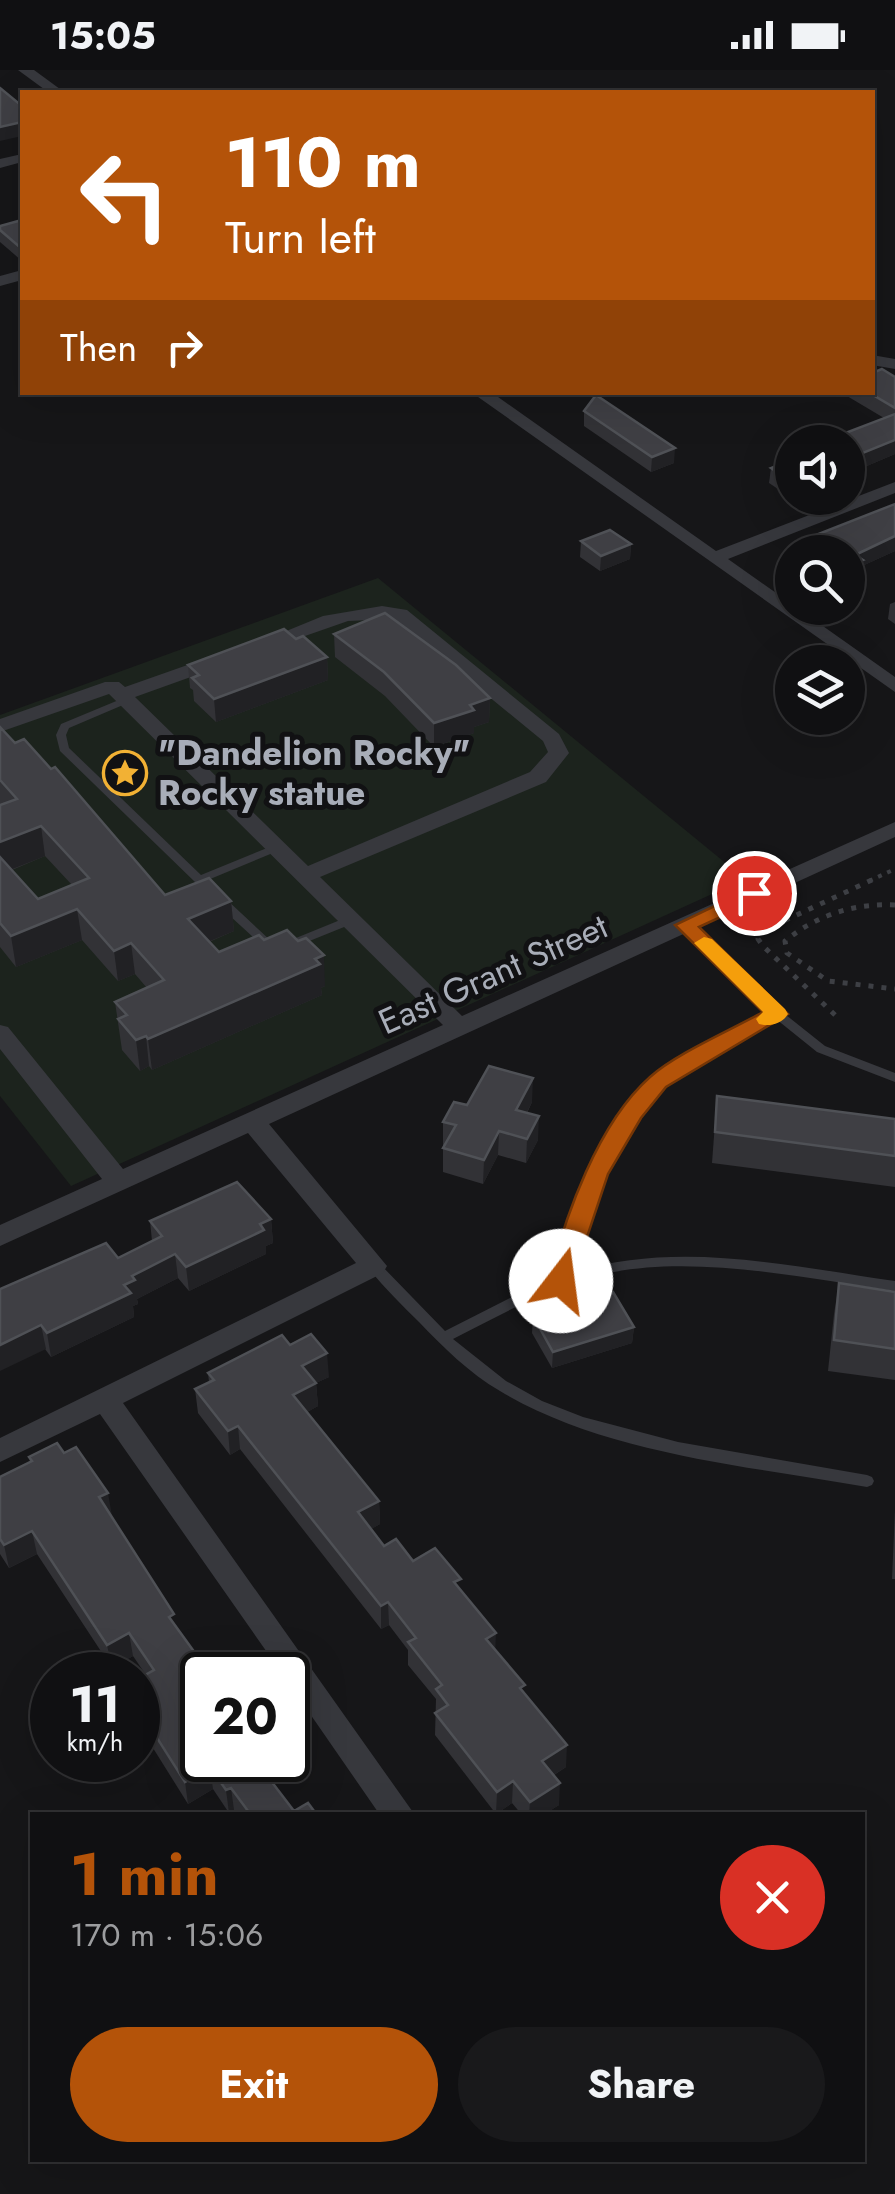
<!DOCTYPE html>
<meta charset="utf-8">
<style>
body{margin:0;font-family:Jost,sans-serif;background:#19191b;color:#f1f3f6;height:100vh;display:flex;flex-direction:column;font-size:38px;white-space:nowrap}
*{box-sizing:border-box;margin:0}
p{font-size:32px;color:#9c9d9f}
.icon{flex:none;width:55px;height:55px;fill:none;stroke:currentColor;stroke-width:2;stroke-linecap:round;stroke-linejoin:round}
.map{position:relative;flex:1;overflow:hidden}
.side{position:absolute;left:30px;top:1742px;width:835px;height:350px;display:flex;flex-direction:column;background:#101012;border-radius:0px;box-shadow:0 10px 40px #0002,0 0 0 2px #303032}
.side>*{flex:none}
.hud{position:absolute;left:20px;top:20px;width:855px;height:305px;border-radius:0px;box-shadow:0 10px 40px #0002,0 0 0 2px #303032;background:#b45309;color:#fff;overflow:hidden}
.tools{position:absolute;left:775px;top:355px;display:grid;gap:20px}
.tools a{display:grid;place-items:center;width:90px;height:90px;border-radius:50%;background:#101012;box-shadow:0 10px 40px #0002,0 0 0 2px #303032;font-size:50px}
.speed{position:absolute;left:30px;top:1582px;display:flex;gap:20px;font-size:50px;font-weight:700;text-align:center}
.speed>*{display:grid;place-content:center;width:130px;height:130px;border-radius:50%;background:#101012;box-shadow:0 10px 40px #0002,0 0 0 2px #303032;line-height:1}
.speed small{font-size:25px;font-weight:400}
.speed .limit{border:5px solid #111;border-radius:15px;background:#fff;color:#111}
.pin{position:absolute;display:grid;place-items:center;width:85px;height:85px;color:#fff;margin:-42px;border:5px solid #fff;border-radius:50%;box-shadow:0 2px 10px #0007}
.me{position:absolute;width:110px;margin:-55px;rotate:15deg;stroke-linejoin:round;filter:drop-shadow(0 0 8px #0008)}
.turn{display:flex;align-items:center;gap:35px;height:210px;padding:0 40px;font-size:45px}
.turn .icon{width:130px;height:130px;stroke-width:2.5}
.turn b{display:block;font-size:70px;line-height:85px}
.then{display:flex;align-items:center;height:95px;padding:0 40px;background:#0003;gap:20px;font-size:38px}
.round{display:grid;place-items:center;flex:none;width:105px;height:105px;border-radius:52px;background:#19191b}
.head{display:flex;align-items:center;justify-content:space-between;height:170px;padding:0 40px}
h1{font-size:60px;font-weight:700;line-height:75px;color:#b45309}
.action{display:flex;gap:20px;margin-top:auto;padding:20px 40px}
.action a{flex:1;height:115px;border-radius:60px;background:#b45309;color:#fff;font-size:40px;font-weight:700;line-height:115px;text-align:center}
.action a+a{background:#19191b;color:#f1f3f6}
.status{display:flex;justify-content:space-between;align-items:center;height:70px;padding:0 50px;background:#101012;direction:ltr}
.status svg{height:28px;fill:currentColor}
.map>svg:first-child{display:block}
</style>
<div class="status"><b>15:05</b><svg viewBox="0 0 49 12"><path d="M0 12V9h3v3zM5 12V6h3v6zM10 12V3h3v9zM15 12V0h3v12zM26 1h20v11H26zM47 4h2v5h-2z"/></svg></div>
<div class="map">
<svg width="895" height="2124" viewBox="0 0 895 2124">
<rect width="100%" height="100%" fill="#161618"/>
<path fill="#1c231d" d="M 378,508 L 745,809 L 71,1116 L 0,1026 L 0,645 Z"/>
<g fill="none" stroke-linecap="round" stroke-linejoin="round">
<path stroke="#3d3f44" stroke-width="4" stroke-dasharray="4 6" stroke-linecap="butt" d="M 869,811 L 895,799"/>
<g stroke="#3d3f44" stroke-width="5" stroke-dasharray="5 8" stroke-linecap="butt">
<path d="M 895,835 C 854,833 817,845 785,871 L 787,883 L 828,911 L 895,919"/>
<path d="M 835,945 L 763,876 L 758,869 L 760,862 L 874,809"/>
</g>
<g fill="#37383d" fill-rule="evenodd">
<path d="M 126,627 L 131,630 L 130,632 L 69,658 L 66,665 L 69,678 L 201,805 L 272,776 L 280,776 L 281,778 L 280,780 L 203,812 L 195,812 L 60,681 L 56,665 L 61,654 Z"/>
<path d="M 222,828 L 226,829 L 271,871 L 296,868 L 350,846 L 356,850 L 354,853 L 302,874 L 269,879 L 265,878 L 218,835 L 216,832 L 218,829 Z"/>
<path d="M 685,851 L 689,852 L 781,941 L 825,976 L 895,1003 L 895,1012 L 817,982 L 776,949 C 742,967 706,982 675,1005 C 613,1050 587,1133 569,1204 C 674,1169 789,1196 895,1211 L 895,1221 C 804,1208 689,1183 600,1205 C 548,1218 500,1245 453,1269 L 506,1311 L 542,1331 L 583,1347 L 678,1372 L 867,1405 L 872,1407 L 874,1411 L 872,1415 L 867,1417 C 748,1396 605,1384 500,1321 C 469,1303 443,1277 419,1252 C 401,1234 382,1216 367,1196 L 369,1193 L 379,1193 L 445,1261 L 516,1225 L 555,1209 C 574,1135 601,1047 666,999 C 698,976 734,961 769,943 L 681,858 L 679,855 L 681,852 Z"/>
</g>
<g fill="#37383d" fill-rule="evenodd">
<path d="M 18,0 L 34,0 L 64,22 L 48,22 Z"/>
<path d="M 22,84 L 22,92 L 0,98 L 0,89 Z"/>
<path d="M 22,200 L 22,210 L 0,216 L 0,206 Z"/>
<path d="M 872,285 L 895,289 L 895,299 L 872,295 Z"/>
<path d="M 471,322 L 491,322 L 716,481 L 895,412 L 895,423 L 728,489 L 895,607 L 895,622 Z"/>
<path d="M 382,536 L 407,540 L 559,664 L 569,683 L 546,712 L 320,807 L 462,946 L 895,752 L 895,767 L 269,1054 L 387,1196 L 383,1203 L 123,1333 L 415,1745 L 380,1745 L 288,1612 L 288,1605 L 283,1605 L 100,1344 L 0,1392 L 0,1368 L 356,1193 L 248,1063 L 0,1176 L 0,1155 L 102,1109 L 0,979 L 0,955 L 8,957 L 123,1099 L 443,955 L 109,624 L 0,662 L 0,649 L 105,612 L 119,612 L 125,617 L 213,586 L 227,586 L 227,594 L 135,627 L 308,796 L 530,702 L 548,682 L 543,671 L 394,549 L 348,551 L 262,581 L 252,575 L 323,546 Z"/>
</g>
</g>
<g fill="#323236" fill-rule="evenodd">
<path d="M 22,150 L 22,191 L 0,172 L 0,156 Z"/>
<path d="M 895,307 L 895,384 L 848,404 L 848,372 L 884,348 L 847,326 L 847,322 L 872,322 Z"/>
<path d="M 584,341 L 674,393 L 651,402 L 584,356 Z"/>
<path d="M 792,390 L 792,426 L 790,427 L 769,413 L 771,398 Z"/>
<path d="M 895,434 L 895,481 L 862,496 L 860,505 L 848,511 L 848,482 L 797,482 L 798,472 Z"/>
<path d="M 581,471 L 631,474 L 630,489 L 600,501 L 580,487 Z"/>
<path d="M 895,532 L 895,554 L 888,549 L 890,534 Z"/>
<path d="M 334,564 L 490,628 L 489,652 L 474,657 L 474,663 L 434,677 L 385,626 L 335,587 Z"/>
<path d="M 296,569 L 327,587 L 328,610 L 216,652 L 194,631 L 193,620 L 190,618 L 188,595 Z"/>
<path d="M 0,657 L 165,825 L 231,831 L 234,861 L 209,872 L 219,882 L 264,870 L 325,916 L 321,918 L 322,925 L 152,1000 L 149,996 L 140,1001 L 122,980 L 115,932 L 147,918 L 135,904 L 118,911 L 82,870 L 16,897 L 0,877 ZM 45,786 L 72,815 L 38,829 L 12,800 Z"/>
<path d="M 717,1026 L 895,1049 L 895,1117 L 712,1093 Z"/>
<path d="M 532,1032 L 527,1043 L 538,1070 L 526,1093 L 498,1085 L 483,1114 L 443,1102 L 443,1052 L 467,1035 Z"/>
<path d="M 271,1149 L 273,1173 L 266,1176 L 266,1184 L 189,1221 L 178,1208 L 137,1229 L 138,1234 L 133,1236 L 134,1247 L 51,1287 L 0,1219 L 118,1188 L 152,1171 L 150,1151 Z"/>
<path d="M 839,1213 L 895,1222 L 895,1310 L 828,1301 L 834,1244 Z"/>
<path d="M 533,1246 L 634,1257 L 632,1273 L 552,1298 L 532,1263 Z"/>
<path d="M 290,1275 L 329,1307 L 316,1313 L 318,1336 L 307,1342 L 379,1431 L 380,1454 L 371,1459 L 384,1476 L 461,1520 L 496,1580 L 524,1623 L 566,1697 L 554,1705 L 559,1735 L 543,1745 L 522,1745 L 512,1733 L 496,1744 L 435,1665 L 436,1629 L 408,1595 L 408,1580 L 389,1555 L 381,1559 L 240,1379 L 230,1385 L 198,1343 L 195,1319 L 209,1312 L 208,1303 Z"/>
<path d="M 29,1387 L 112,1446 L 111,1447 L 175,1555 L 202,1690 L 294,1741 L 317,1745 L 238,1745 L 234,1740 L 229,1743 L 213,1719 L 188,1734 L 138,1654 L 138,1609 L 146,1605 L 133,1586 L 112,1598 L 37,1484 L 9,1498 L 0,1484 L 0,1407 L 30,1392 Z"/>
<path d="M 895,1440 L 895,1509 L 892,1509 Z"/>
</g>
<g fill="#212124">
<path d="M 22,52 L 22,66 L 0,71 L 0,57 Z"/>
<path d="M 895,370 L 895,384 L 848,404 L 848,389 Z"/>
<path d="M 675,378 L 674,393 L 651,402 L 652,387 Z"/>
<path d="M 895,466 L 895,481 L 862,496 L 860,505 L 848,511 L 848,496 L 855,485 Z"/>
<path d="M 631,474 L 630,489 L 600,501 L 601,486 Z"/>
<path d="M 327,587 L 328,610 L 216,652 L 214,629 Z"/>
<path d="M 490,628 L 489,652 L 474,657 L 474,663 L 434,677 L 434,653 L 470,635 Z"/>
<path d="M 41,756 L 45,786 L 0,804 L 0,772 Z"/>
<path d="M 231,831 L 234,861 L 191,879 L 188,849 Z"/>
<path d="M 77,839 L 82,870 L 16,897 L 11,866 Z"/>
<path d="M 131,873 L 135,904 L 118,911 L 114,881 Z"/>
<path d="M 324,885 L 325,916 L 321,918 L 322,925 L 152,1000 L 148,969 Z"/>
<path d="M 146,966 L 149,996 L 140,1001 L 136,970 Z"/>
<path d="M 533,1008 L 532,1032 L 516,1064 L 516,1040 Z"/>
<path d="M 539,1046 L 538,1070 L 526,1093 L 527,1069 Z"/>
<path d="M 499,1061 L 498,1085 L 483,1114 L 484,1090 Z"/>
<path d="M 271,1149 L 273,1173 L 266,1176 L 266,1184 L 189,1221 L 186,1197 Z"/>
<path d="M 175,1184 L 178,1208 L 137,1229 L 138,1234 L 133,1236 L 134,1247 L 51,1287 L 47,1263 L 124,1215 L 132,1206 Z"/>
<path d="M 41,1255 L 46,1279 L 0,1301 L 0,1275 Z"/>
<path d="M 634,1257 L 632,1273 L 552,1298 L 553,1282 Z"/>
<path d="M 327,1283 L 329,1307 L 316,1313 L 318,1336 L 295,1349 L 293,1325 L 302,1296 Z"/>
<path d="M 238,1356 L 240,1379 L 230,1385 L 228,1361 Z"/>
<path d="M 108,1423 L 112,1446 L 103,1451 L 99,1427 Z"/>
<path d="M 379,1431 L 380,1454 L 359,1466 L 358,1442 Z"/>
<path d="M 32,1461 L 37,1484 L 9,1498 L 4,1475 Z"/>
<path d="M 388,1532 L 389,1555 L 381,1559 L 381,1536 Z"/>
<path d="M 129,1563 L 133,1586 L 112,1598 L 107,1575 Z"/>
<path d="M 496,1563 L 495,1586 L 486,1569 Z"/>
<path d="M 567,1675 L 566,1697 L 541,1713 L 542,1691 Z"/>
<path d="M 210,1697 L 213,1719 L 188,1734 L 185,1712 Z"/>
<path d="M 513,1711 L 512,1733 L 496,1744 L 497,1722 Z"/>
<path d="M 560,1713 L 559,1735 L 543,1745 L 529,1745 L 530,1732 Z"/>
<path d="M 231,1718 L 234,1740 L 229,1743 L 226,1720 Z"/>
</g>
<g fill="#3f3f44" stroke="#4f5156" stroke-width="2.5">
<path d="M 0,18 L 22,36 L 22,52 L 0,57 Z"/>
<path d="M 22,150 L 22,179 L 0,160 L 0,156 Z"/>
<path d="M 882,299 L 895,307 L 895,338 L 868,322 L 872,322 L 872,303 Z"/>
<path d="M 596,325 L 675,378 L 652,387 L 584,341 Z"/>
<path d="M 895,344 L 895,370 L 848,389 L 848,372 L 822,372 Z"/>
<path d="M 792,390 L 792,412 L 771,398 Z"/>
<path d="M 895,434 L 895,466 L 855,485 L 863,490 L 848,496 L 848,482 L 814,482 L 798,472 Z"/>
<path d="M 610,460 L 631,474 L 601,486 L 581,471 Z"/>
<path d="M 385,543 L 456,595 L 490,628 L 470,635 L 474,640 L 434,653 L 384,602 L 334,564 Z"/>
<path d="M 284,559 L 296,569 L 303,566 L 327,587 L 214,629 L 192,608 L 199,605 L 188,595 Z"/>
<path d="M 0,657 L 15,673 L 24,669 L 51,699 L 55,697 L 165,825 L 209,808 L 231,831 L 188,849 L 219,882 L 259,865 L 264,870 L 287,860 L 298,871 L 306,868 L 324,885 L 315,889 L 320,894 L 148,969 L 146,966 L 136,970 L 118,949 L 127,945 L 115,932 L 164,910 L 131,873 L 114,881 L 77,839 L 11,866 L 0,853 L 0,787 L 38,829 L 89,808 L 41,756 L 0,772 L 0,735 L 17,729 L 0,710 Z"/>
<path d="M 489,996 L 533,1008 L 516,1040 L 539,1046 L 527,1069 L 499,1061 L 484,1090 L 443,1078 L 456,1055 L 443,1052 L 454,1032 L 467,1035 Z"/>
<path d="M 717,1026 L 895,1049 L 895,1086 L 715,1062 Z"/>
<path d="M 237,1112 L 271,1149 L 260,1154 L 264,1160 L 186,1197 L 175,1184 L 132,1206 L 135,1210 L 124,1215 L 131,1223 L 47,1263 L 41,1255 L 0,1275 L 0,1219 L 106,1173 L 118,1188 L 162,1166 L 150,1151 Z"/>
<path d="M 839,1213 L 895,1222 L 895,1279 L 834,1270 Z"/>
<path d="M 613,1222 L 634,1257 L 553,1282 L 533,1246 Z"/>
<path d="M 311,1264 L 327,1283 L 302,1296 L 316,1313 L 293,1325 L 379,1431 L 358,1442 L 384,1476 L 396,1469 L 413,1491 L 435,1478 L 461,1509 L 454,1512 L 496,1563 L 486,1569 L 525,1615 L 520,1618 L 567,1675 L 542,1691 L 560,1713 L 530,1732 L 513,1711 L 497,1722 L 435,1643 L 448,1635 L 436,1619 L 442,1615 L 408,1572 L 416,1568 L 388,1532 L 381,1536 L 238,1356 L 228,1361 L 195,1319 L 214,1310 L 208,1303 L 282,1265 L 290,1275 Z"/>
<path d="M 57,1373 L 64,1383 L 76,1377 L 108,1423 L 99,1427 L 174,1544 L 169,1547 L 211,1605 L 202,1605 L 202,1690 L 255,1690 L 294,1741 L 308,1733 L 317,1745 L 251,1745 L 231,1718 L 226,1720 L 210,1697 L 185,1712 L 138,1638 L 138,1609 L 154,1600 L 129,1563 L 107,1575 L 32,1461 L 4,1475 L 0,1469 L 0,1407 L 32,1391 L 29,1387 Z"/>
</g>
<path fill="#b45309" stroke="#753606" stroke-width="2.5" d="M 754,817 L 762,818 L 762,828 L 699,857 L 788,944 L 666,1017 L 641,1048 L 608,1104 L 570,1218 L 552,1218 L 549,1211 C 565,1146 598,1053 650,1007 C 675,984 731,960 763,942 L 675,855 Z"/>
<path fill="#f59e0b" d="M 704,867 L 712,869 L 785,939 L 788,944 C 782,954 770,957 759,954 L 756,949 L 763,942 L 694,873 Z"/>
<defs>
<symbol id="sight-ring" viewBox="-11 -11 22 22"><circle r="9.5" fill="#111113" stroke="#f2b134" stroke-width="1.5"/><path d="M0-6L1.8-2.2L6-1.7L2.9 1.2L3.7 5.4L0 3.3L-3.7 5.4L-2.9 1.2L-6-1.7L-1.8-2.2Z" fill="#f2b134"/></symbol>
</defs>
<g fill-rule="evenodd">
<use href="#sight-ring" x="100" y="678" width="50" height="50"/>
</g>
<g text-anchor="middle" stroke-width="10" stroke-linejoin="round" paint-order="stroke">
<g font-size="35" font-weight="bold" fill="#a8adb8" stroke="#111113" text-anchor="start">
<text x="158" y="695">"Dandelion Rocky"<tspan x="158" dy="40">Rocky statue</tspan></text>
</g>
<g font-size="35" fill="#a8adb8" stroke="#111113">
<text transform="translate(493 904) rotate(-24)" y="12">East Grant Street</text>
</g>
</g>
</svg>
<div class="tools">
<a><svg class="icon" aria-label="sound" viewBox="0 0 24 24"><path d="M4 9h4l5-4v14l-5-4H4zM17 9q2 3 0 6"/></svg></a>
<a><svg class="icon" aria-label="search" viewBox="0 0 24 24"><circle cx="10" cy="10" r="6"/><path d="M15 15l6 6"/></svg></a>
<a><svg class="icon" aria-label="layers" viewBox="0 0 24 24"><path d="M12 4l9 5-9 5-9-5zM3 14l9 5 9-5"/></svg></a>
</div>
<div class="speed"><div>11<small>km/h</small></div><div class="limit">20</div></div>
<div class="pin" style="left:754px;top:823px;background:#d93025"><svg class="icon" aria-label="arrive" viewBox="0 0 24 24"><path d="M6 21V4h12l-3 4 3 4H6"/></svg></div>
<svg class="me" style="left:561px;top:1211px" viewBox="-20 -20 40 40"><circle r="19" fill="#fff"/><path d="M0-13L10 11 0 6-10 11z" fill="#b45309"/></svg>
<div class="hud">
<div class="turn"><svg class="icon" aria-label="left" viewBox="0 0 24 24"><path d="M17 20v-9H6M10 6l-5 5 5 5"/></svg><div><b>110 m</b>Turn left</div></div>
<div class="then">Then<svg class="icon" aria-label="right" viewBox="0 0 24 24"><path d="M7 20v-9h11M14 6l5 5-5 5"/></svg></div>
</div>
<section class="side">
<div class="head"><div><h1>1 min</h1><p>170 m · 15:06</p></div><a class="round" style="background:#d93025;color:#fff"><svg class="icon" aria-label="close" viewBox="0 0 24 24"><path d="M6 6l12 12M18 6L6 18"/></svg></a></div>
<div class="action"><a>Exit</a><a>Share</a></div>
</section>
</div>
